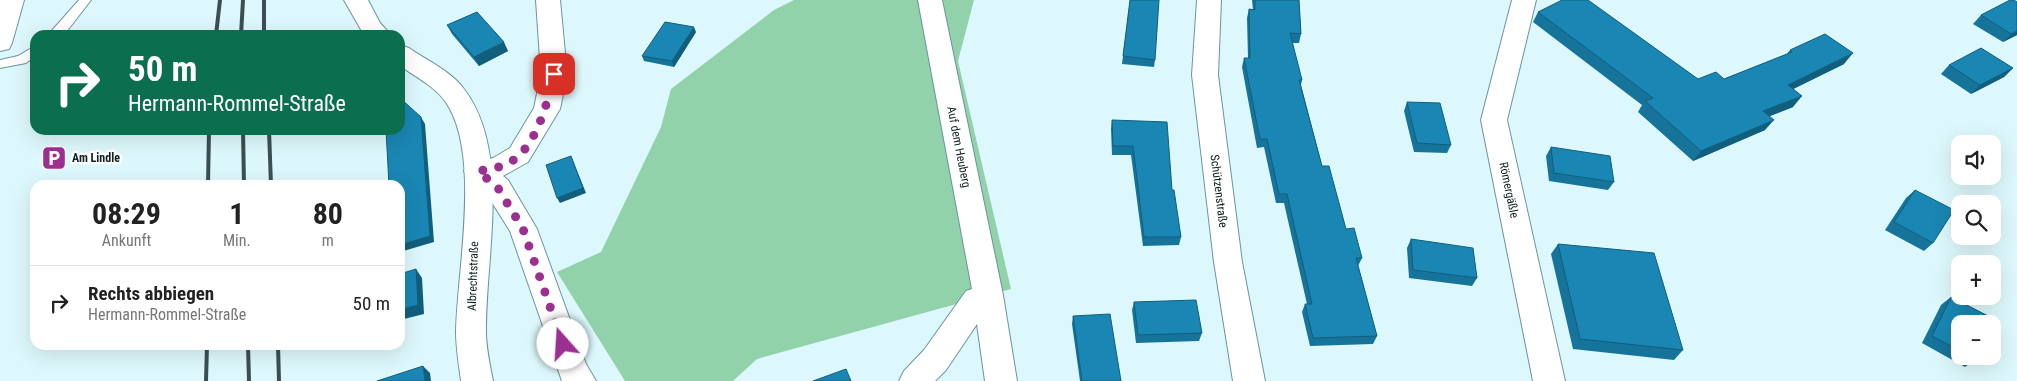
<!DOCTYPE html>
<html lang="de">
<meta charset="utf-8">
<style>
body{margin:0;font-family:"Roboto Condensed",sans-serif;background:#f6f6f6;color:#222;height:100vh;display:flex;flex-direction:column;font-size:19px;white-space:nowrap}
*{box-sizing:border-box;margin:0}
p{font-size:16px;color:#767676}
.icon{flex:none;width:28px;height:28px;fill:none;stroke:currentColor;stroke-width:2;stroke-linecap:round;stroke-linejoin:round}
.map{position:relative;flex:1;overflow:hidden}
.drawer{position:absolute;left:30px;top:180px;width:375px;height:170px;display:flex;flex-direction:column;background:#fff;border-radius:15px;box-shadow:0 5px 20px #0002}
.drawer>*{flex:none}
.top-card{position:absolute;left:30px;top:30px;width:375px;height:105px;border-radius:15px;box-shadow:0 5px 20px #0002;background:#0b6e4f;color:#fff;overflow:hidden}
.buttons{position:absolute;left:1951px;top:135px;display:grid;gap:10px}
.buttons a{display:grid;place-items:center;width:50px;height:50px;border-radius:10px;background:#fff;box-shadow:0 5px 20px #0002;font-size:25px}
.pin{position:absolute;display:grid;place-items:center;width:42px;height:42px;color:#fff;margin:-21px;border-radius:10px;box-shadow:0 2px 8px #0006}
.me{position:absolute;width:55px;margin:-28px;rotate:341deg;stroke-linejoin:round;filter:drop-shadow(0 0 4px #0008)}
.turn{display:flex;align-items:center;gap:18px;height:105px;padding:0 15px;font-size:22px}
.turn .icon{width:65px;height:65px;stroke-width:2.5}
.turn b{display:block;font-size:35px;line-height:42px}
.eta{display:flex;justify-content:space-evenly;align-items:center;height:85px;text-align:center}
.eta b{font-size:30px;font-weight:700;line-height:35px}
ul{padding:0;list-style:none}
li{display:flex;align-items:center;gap:15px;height:75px;padding:0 15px;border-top:1px solid #e0e0e0}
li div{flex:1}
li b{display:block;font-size:19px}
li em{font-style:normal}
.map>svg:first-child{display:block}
</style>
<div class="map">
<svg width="2017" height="381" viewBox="0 0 2017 381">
<rect width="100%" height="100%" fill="#ddf8fc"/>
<path fill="#91d2ab" d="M 794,0 L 974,0 L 958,61 L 1011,289 L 757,359 L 733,381 L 625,381 L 557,272 L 601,252 L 661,127 L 671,89 L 774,10 Z"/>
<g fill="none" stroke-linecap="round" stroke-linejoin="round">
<defs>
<g id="lane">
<path d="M 79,0 L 91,0 L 67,31 L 62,35 L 48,35 Z"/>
<path d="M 35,46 L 35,56 L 26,63 L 0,68 L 0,60 L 18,56 Z"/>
</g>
<g id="street">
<path d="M 24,0 L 12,43 L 9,49 L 0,51 L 0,0 Z"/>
<path d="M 536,0 L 560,0 L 567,74 L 560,109 L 528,162 L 503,176 L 508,180 L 537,229 L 586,364 L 596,381 L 562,381 L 510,231 L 488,196 L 468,178 L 464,171 L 468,164 L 493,158 L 510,148 L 534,108 L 541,74 Z"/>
<path d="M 918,0 L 942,0 L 1003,295 L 1017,381 L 985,381 L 977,324 L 946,370 L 935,381 L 899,381 L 904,371 L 924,350 L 966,291 L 972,289 Z"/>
<path d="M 1197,0 L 1221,0 L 1218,75 L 1242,262 L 1265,381 L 1233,381 L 1214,262 L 1192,75 Z"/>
<path d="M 1512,0 L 1536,0 L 1507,120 L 1565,381 L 1533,381 L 1481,120 Z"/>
</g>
<g id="secondary">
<path d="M 344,0 L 368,0 L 380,23 L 391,35 L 364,35 Z"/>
<path d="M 400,45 L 409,48 C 426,60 451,71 464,89 C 512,152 485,258 486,332 C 486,348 490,365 493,381 L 461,381 C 459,365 456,348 456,332 C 457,270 482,153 445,101 C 435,87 415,76 400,66 Z"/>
</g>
</defs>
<use href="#lane" stroke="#6a959b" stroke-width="2"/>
<use href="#street" stroke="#6a959b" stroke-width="2"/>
<use href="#secondary" stroke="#6a959b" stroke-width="2"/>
<use href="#lane" fill="#fff" fill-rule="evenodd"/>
<use href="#street" fill="#fff" fill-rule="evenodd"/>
<use href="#secondary" fill="#fff" fill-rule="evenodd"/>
<g stroke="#3b4f52" stroke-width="4">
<path d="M 264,0 L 264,35"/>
<path d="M 216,35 L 220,0"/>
<path d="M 241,35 L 243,0"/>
<path d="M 243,130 L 244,185"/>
<path d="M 269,130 L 271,185"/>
<path d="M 208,185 L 209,130"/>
<path d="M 248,345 L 249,381"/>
<path d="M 278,345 L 279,381"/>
<path d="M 206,381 L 207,345"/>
</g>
</g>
<g fill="#16739a">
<path d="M 1130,0 L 1155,60 L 1154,67 L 1122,64 Z"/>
<path d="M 1252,0 L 1299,0 L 1301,34 L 1299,43 L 1292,43 L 1302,80 L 1301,85 L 1322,166 L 1346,229 L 1362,258 L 1358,266 L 1377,336 L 1373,344 L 1310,346 L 1302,312 L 1305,304 L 1307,304 L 1284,203 L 1276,203 L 1264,147 L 1257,148 L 1242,67 L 1244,58 L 1248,58 L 1247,18 L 1249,9 L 1253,10 Z"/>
<path d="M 2017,2 L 2017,35 L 2003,42 L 1973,24 L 1981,15 Z"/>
<path d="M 1538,12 L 1698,79 L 1724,79 L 1786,55 L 1790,50 L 1844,64 L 1793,89 L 1793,107 L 1769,116 L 1765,130 L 1693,161 L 1638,112 L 1642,105 L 1533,22 Z"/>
<path d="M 447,25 L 508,51 L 479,66 L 452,34 Z"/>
<path d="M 696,32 L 674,67 L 644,61 L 642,56 Z"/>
<path d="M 1949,65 L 2013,68 L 2004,77 L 1971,94 L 1941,74 Z"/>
<path d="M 1407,102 L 1451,145 L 1447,153 L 1414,152 L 1404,111 Z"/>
<path d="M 1112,120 L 1172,190 L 1181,237 L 1179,245 L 1143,246 L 1131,155 L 1112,155 L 1111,129 Z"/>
<path d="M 1551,147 L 1614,182 L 1608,190 L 1549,181 L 1546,156 Z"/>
<path d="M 1915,190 L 1933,243 L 1924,251 L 1885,230 L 1906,198 Z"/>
<path d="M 1411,239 L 1477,278 L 1472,286 L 1409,278 L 1407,248 Z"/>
<path d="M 1558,244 L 1683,350 L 1674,360 L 1573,349 L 1551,254 Z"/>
<path d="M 1951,297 L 1960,324 L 1960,356 L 1977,356 L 1976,359 L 1965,367 L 1922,343 L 1941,305 Z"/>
<path d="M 1134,302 L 1202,333 L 1199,341 L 1136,343 L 1132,310 Z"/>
<path d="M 1073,316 L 1121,381 L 1080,381 L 1072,324 Z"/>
</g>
<g fill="#125e7d">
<path d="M 694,27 L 696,32 L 674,67 L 672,61 Z"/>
<path d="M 2017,31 L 2017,35 L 2003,42 L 2011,34 Z"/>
<path d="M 504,42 L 508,51 L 479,66 L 474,57 Z"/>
<path d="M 1853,53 L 1844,64 L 1779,96 L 1788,85 Z"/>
<path d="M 2013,68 L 2004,77 L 1971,94 L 1980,85 Z"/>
<path d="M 1802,96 L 1793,107 L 1755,122 L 1763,111 Z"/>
<path d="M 421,117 L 425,124 L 434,242 L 400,252 L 400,245 Z"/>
<path d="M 1774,120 L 1765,130 L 1693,161 L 1701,151 Z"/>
<path d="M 571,156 L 586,193 L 560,203 L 557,198 Z"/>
<path d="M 416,269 L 422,278 L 424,314 L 400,320 L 400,310 Z"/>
<path d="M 423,366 L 430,373 L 431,381 L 425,381 Z"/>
</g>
<g fill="#1a86b3" stroke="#125e7d">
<path d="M 1130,0 L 1159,0 L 1155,60 L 1123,56 Z"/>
<path d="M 1255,0 L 1299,0 L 1301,34 L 1290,33 L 1302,80 L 1299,80 L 1322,166 L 1329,166 L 1346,229 L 1354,228 L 1362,258 L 1356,258 L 1377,336 L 1313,338 L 1305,304 L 1312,304 L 1287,194 L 1279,194 L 1267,139 L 1260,139 L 1244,58 L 1250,58 L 1249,9 L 1255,10 Z"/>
<path d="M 1562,0 L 1588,0 L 1698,79 L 1716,72 L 1724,79 L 1792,52 L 1790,50 L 1825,34 L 1853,53 L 1788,85 L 1802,96 L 1763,111 L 1774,120 L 1701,151 L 1645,101 L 1653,98 L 1538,12 Z"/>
<path d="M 2010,0 L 2014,0 L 2017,2 L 2017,31 L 2011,34 L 1981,15 Z"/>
<path d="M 477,12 L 504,42 L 474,57 L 447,25 Z"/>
<path d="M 665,22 L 694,27 L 672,61 L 642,56 Z"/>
<path d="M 1981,48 L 2013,68 L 1980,85 L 1949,65 Z"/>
<path d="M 400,98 L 421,117 L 430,236 L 400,245 L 400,185 L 389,185 L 386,130 L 400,130 Z"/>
<path d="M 1407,102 L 1440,103 L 1451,145 L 1417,143 Z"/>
<path d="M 1112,120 L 1167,122 L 1172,190 L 1174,190 L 1181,237 L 1144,237 L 1133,146 L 1113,146 Z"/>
<path d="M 1551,147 L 1610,156 L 1614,182 L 1554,173 Z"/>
<path d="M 571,156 L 583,188 L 557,198 L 546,165 Z"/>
<path d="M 1915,190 L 1954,210 L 1933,243 L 1894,222 Z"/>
<path d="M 1411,239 L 1473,248 L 1477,278 L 1413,270 Z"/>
<path d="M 1558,244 L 1654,253 L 1683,350 L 1580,339 Z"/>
<path d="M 416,269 L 418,305 L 400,310 L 400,274 Z"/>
<path d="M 1951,297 L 1994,319 L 1992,324 L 1960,324 L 1960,351 L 1932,336 Z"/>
<path d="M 1196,300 L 1202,333 L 1138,335 L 1134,302 Z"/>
<path d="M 1110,314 L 1121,381 L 1082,381 L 1073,316 Z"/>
<path d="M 1970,356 L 1977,356 L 1976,359 Z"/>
<path d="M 423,366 L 425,381 L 377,381 Z"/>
<path d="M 846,369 L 851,381 L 813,381 Z"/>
</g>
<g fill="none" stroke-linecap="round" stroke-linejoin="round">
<path stroke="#9c3091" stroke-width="9" stroke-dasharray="0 16.2" d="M 554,74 C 548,101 537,145 512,161 C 501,168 490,169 478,171 L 498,188 L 523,229 L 563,344"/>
</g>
<defs>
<symbol id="parking-square" viewBox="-11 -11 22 22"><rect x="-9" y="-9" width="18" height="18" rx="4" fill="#9c3091" stroke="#fff"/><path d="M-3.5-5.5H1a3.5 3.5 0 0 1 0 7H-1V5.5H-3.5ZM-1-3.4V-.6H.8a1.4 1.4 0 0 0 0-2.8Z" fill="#fff"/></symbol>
</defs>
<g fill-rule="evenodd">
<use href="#parking-square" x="40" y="144" width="28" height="28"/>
</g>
<g text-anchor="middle" stroke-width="4.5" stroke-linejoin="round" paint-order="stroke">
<g font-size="12" fill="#0e2022" stroke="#fff">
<text transform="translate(959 147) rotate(79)" y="4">Auf dem Heuberg</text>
<text transform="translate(1509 190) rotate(78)" y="4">Römergäßle</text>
<text transform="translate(1219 191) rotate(83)" y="4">Schützenstraße</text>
<text transform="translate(473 276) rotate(-88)" y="4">Albrechtstraße</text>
</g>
<g font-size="12" font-weight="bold" fill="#0e2022" stroke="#fff" text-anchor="start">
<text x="72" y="162">Am Lindle</text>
</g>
</g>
</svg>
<div class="buttons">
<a><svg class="icon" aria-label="sound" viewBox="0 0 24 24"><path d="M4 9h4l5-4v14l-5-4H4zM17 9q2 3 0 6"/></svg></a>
<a><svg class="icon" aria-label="search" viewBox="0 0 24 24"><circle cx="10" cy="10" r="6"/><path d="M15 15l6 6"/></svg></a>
<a>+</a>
<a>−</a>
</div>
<div class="pin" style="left:554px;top:74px;background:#d93025"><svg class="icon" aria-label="arrive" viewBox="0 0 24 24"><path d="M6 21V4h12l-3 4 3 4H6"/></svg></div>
<svg class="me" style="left:563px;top:344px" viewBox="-20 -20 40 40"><circle r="19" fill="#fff"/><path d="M0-13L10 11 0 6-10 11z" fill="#9c3091"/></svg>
<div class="top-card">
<div class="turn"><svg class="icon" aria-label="right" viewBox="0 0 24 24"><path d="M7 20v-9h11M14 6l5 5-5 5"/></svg><div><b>50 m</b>Hermann-Rommel-Straße</div></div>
</div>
<section class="drawer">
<div class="eta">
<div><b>08:29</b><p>Ankunft</p></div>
<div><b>1</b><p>Min.</p></div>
<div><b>80</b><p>m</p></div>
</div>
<ul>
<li><svg class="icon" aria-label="right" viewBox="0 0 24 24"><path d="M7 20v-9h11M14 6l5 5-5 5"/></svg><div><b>Rechts abbiegen</b><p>Hermann-Rommel-Straße</p></div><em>50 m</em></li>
</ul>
</section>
</div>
